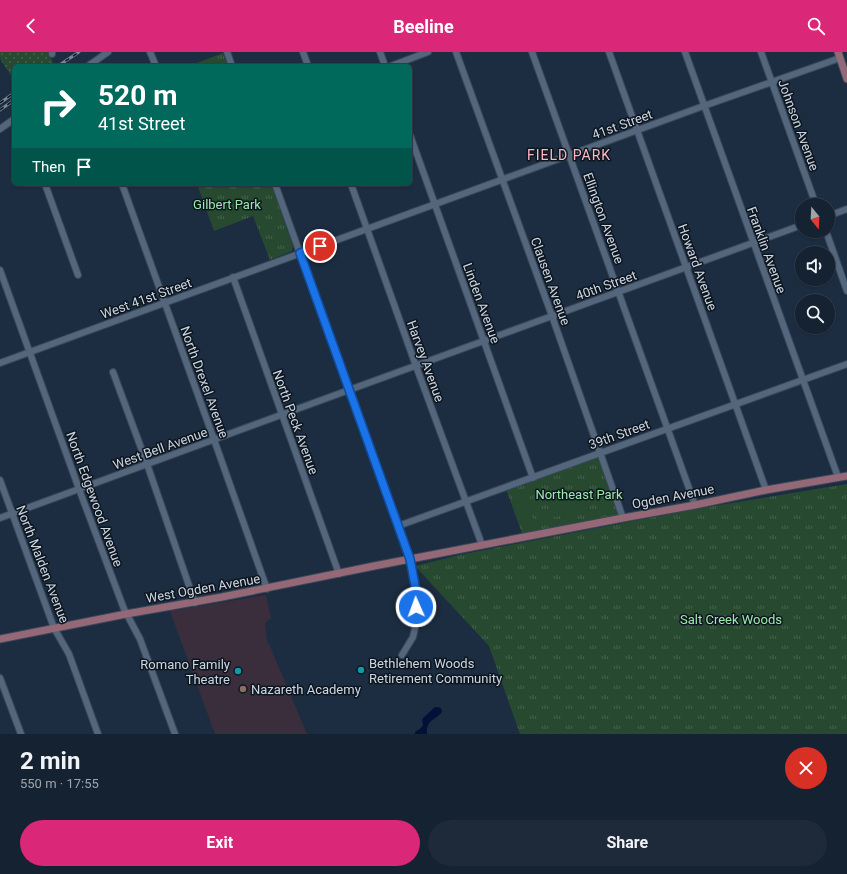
<!DOCTYPE html>
<meta charset="utf-8">
<style>
body{margin:0;font-family:Roboto,sans-serif;background:#1e2a39;color:#f1f3f6;height:100vh;display:flex;flex-direction:column;font-size:15px;white-space:nowrap}
*{box-sizing:border-box;margin:0}
p{font-size:13px;color:#9da4ab}
.icon{flex:none;width:22px;height:22px;fill:none;stroke:currentColor;stroke-width:2;stroke-linecap:round;stroke-linejoin:round}
.map{position:relative;height:682px;overflow:hidden}
.panel{display:flex;flex-direction:column;background:#152231;flex:1}
.panel>*{flex:none}
.hud{position:absolute;left:12px;top:12px;width:400px;height:122px;border-radius:6px;box-shadow:0 1px 3px #0004,0 0 0 1px #343f4d;background:#00695c;color:#fff;overflow:hidden}
.needle{width:26px;rotate:162deg}
.fabs{position:absolute;left:795px;top:146px;display:grid;gap:8px}
.fabs a{display:grid;place-items:center;width:40px;height:40px;border-radius:50%;background:#152231;box-shadow:0 1px 3px #0004,0 0 0 1px #343f4d;font-size:20px}
.pin{position:absolute;display:grid;place-items:center;width:34px;height:34px;color:#fff;margin:-17px;border:2px solid #fff;border-radius:50%;box-shadow:0 1px 4px #0007}
.me{position:absolute;width:44px;margin:-22px;rotate:358deg;stroke-linejoin:round;filter:drop-shadow(0 0 3px #0008)}
.turn{display:flex;align-items:center;gap:14px;height:84px;padding:0 20px;font-size:18px}
.turn .icon{width:52px;height:52px;stroke-width:2.5}
.turn b{display:block;font-size:28px;line-height:34px}
.then{display:flex;align-items:center;height:38px;padding:0 20px;background:#0003;gap:8px;font-size:15px}
.round{display:grid;place-items:center;flex:none;width:42px;height:42px;border-radius:21px;background:#1e2a39}
.head{display:flex;align-items:center;justify-content:space-between;height:68px;padding:0 20px}
h1{font-size:24px;font-weight:700;line-height:30px}
.button{display:flex;gap:8px;margin-top:auto;padding:8px 20px}
.button a{flex:1;height:46px;border-radius:24px;background:#db2777;color:#fff;font-size:16px;font-weight:700;line-height:46px;text-align:center}
.button a+a{background:#1e2a39;color:#f1f3f6}
header{display:flex;justify-content:space-between;align-items:center;height:52px;padding:0 20px;background:#db2777;color:#fff;font-size:18px;font-weight:700}
.map>svg:first-child{display:block}
</style>
<header><svg class="icon" aria-label="back" viewBox="0 0 24 24"><path d="M15 5l-7 7 7 7"/></svg>Beeline<svg class="icon" aria-label="search" viewBox="0 0 24 24"><circle cx="10" cy="10" r="6"/><path d="M15 15l6 6"/></svg></header>
<div class="map">
<svg width="847" height="682" viewBox="0 0 847 682">
<defs>
<pattern id="grass-dots" width="8" height="8" patternUnits="userSpaceOnUse"><rect width="8" height="8" fill="#27492f"/><path d="M2 2h.1M6 6h.1" fill="none" stroke="#45624d" stroke-width="1.8" stroke-linecap="round"/></pattern>
<pattern id="park-tufts" width="24" height="20" patternUnits="userSpaceOnUse"><rect width="24" height="20" fill="#27492f"/><path d="M3 7l-1-3M5 7V3M7 7l1-3M15 17l-1-3M17 17v-4M19 17l1-3" fill="none" stroke="#45624d"/></pattern>
</defs>
<rect width="100%" height="100%" fill="#1c2d41"/>
<path fill="#3a2e3d" d="M 266,543 L 271,567 L 268,568 L 265,572 L 267,590 L 269,592 L 307,682 L 215,682 L 170,559 Z"/>
<path fill="url(#grass-dots)" d="M 0,0 L 49,0 L 53,11 L 48,14 L 14,14 L 14,28 L 0,7 Z"/>
<g fill="url(#park-tufts)">
<path d="M 223,1 L 228,14 L 189,14 Z"/>
<path d="M 197,132 L 271,132 L 293,194 L 292,199 L 270,208 L 253,164 L 214,179 Z"/>
<path d="M 599,403 L 620,464 L 523,484 L 506,437 Z"/>
<path d="M 847,432 L 847,682 L 520,682 L 489,594 L 415,514 L 459,503 L 695,457 Z"/>
</g>
<g fill="#27492f">
<path d="M 585,440 L 589,458 L 554,465 L 550,447 Z"/>
<path d="M 526,448 L 535,472 L 523,477 L 513,452 Z"/>
</g>
<path fill="#001137" d="M 435,655 L 437,655 L 441,656 L 442,660 C 435,669 426,667 427,682 L 415,682 L 415,680 C 418,678 422,676 423,673 C 423,670 421,669 423,666 Z"/>
<g fill="none" stroke-linecap="round" stroke-linejoin="round">
<defs>
<g id="minor">
<path d="M 52,0 L 52,2"/>
<path d="M 150,0 L 156,14"/>
<path d="M 227,0 L 232,14"/>
<path d="M 303,0 L 308,14"/>
<path d="M 380,0 L 385,14"/>
<path d="M 456,0 L 552,264 L 623,466"/>
<path d="M 532,0 L 695,453"/>
<path d="M 609,0 L 766,438"/>
<path d="M 685,0 L 838,425"/>
<path d="M 761,0 L 816,153"/>
<path d="M 88,14 L 108,0"/>
<path d="M 391,14 L 428,0"/>
<path d="M 0,77 L 14,67"/>
<path d="M 410,83 L 533,426"/>
<path d="M 45,132 L 78,223"/>
<path d="M 122,132 L 212,382 L 267,537"/>
<path d="M 275,132 L 410,507 L 417,543 L 415,576 L 413,585 L 402,603"/>
<path d="M 351,132 L 416,314 L 482,493"/>
<path d="M 828,164 L 847,157"/>
<path d="M 826,179 L 847,239"/>
<path d="M 0,218 L 79,437 L 124,557 L 140,587 L 175,682"/>
<path d="M 233,225 L 339,522"/>
<path d="M 0,311 L 698,56 L 840,6"/>
<path d="M 113,320 L 147,412 L 195,551"/>
<path d="M 0,428 L 54,576 L 69,602 L 98,682"/>
<path d="M 0,466 L 349,338 L 802,173"/>
<path d="M 398,474 L 847,312"/>
<path d="M 0,626 L 21,682"/>
</g>
<g id="major">
<path d="M 838,0 L 847,27"/>
<path d="M 0,587 L 126,562 L 222,545 L 374,514 L 623,466 L 695,453 L 766,438 L 847,424"/>
</g>
</defs>
<use href="#minor" stroke="#394758" stroke-width="8"/>
<use href="#major" stroke="#394758" stroke-width="9"/>
<use href="#minor" stroke="#53667c" stroke-width="6"/>
<use href="#major" stroke="#946876" stroke-width="7"/>
<defs>
<g id="rail">
<path d="M 58,14 L 79,0"/>
<path d="M 0,51 L 14,41"/>
<path d="M 0,58 L 14,48"/>
</g>
</defs>
<use href="#rail" stroke="#788696" stroke-width="3"/>
<use href="#rail" stroke="#0d151e" stroke-width="1.5" stroke-dasharray="4.5" stroke-linecap="butt"/>
</g>
<g fill="none" stroke-linecap="round" stroke-linejoin="round">
<defs>
<path id="route" d="M 320,194 L 300,201 L 410,507 L 417,544 L 416,555"/>
</defs>
<use href="#route" stroke="#114b97" stroke-width="10"/>
<use href="#route" stroke="#1a73e8" stroke-width="7"/>
</g>
<g fill="#0f9aa8" stroke="#0d151e" stroke-width="1.5">
<circle cx="361" cy="618" r="4"/>
<circle cx="238" cy="619" r="4"/>
</g>
<circle fill="#8d6e63" stroke="#0d151e" stroke-width="1.5" cx="243" cy="637" r="4"/>
<g text-anchor="middle" stroke-width="3" stroke-linejoin="round" paint-order="stroke">
<g font-size="13" fill="#ccd7e4" stroke="#0d151e">
<text transform="translate(622 72) rotate(-20)" y="5">41st Street</text>
<text transform="translate(799 73) rotate(70)" y="5">Johnson Avenue</text>
<text transform="translate(604 166) rotate(70)" y="5">Ellington Avenue</text>
<text transform="translate(767 198) rotate(70)" y="5">Franklin Avenue</text>
<text transform="translate(698 215) rotate(70)" y="5">Howard Avenue</text>
<text transform="translate(551 229) rotate(70)" y="5">Clausen Avenue</text>
<text transform="translate(606 233) rotate(-20)" y="5">40th Street</text>
<text transform="translate(146 246) rotate(-20)" y="5">West 41st Street</text>
<text transform="translate(482 251) rotate(70)" y="5">Linden Avenue</text>
<text transform="translate(426 309) rotate(70)" y="5">Harvey Avenue</text>
<text transform="translate(205 330) rotate(70)" y="5">North Drexel Avenue</text>
<text transform="translate(296 370) rotate(70)" y="5">North Peck Avenue</text>
<text transform="translate(619 382) rotate(-20)" y="5">39th Street</text>
<text transform="translate(160 396) rotate(-20)" y="5">West Bell Avenue</text>
<text transform="translate(673 444) rotate(-11)" y="5">Ogden Avenue</text>
<text transform="translate(95 447) rotate(70)" y="5">North Edgewood Avenue</text>
<text transform="translate(43 512) rotate(69)" y="5">North Malden Avenue</text>
<text transform="translate(203 536) rotate(-10)" y="5">West Ogden Avenue</text>
</g>
<g font-size="13" fill="#9fe9ae" stroke="#0d151e">
<text x="227" y="157">Gilbert Park</text>
<text x="579" y="447">Northeast Park</text>
<text x="731" y="572">Salt Creek Woods</text>
</g>
<g font-size="13" fill="#ccd7e4" stroke="#0d151e" text-anchor="start">
<text x="369" y="616">Bethlehem Woods<tspan x="369" dy="15">Retirement Community</tspan></text>
<text x="230" y="617" text-anchor="end">Romano Family<tspan x="230" dy="15">Theatre</tspan></text>
<text x="251" y="642">Nazareth Academy</text>
</g>
<g font-size="14" letter-spacing="1" fill="#fdb9c5" stroke="#0d151e">
<text x="569" y="108">FIELD PARK</text>
</g>
</g>
</svg>
<div class="fabs">
<a><svg class="needle" viewBox="-14 -14 28 28"><path d="M0-13l5 13h-10z" fill="#e53935"/><path d="M0 13l5-13h-10z" fill="#9da4ab"/></svg></a>
<a><svg class="icon" aria-label="sound" viewBox="0 0 24 24"><path d="M4 9h4l5-4v14l-5-4H4zM17 9q2 3 0 6"/></svg></a>
<a><svg class="icon" aria-label="search" viewBox="0 0 24 24"><circle cx="10" cy="10" r="6"/><path d="M15 15l6 6"/></svg></a>
</div>
<div class="pin" style="left:320px;top:194px;background:#d93025"><svg class="icon" aria-label="arrive" viewBox="0 0 24 24"><path d="M6 21V4h12l-3 4 3 4H6"/></svg></div>
<svg class="me" style="left:416px;top:555px" viewBox="-20 -20 40 40"><circle r="17" fill="#1a73e8" stroke="#fff" stroke-width="3"/><path d="M0-11L8 9 0 5-8 9z" fill="#fff"/></svg>
<div class="hud">
<div class="turn"><svg class="icon" aria-label="right" viewBox="0 0 24 24"><path d="M7 20v-9h11M14 6l5 5-5 5"/></svg><div><b>520 m</b>41st Street</div></div>
<div class="then">Then<svg class="icon" aria-label="arrive" viewBox="0 0 24 24"><path d="M6 21V4h12l-3 4 3 4H6"/></svg></div>
</div>
</div>
<section class="panel">
<div class="head"><div><h1>2 min</h1><p>550 m · 17:55</p></div><a class="round" style="background:#d93025;color:#fff"><svg class="icon" aria-label="close" viewBox="0 0 24 24"><path d="M6 6l12 12M18 6L6 18"/></svg></a></div>
<div class="button"><a>Exit</a><a>Share</a></div>
</section>
